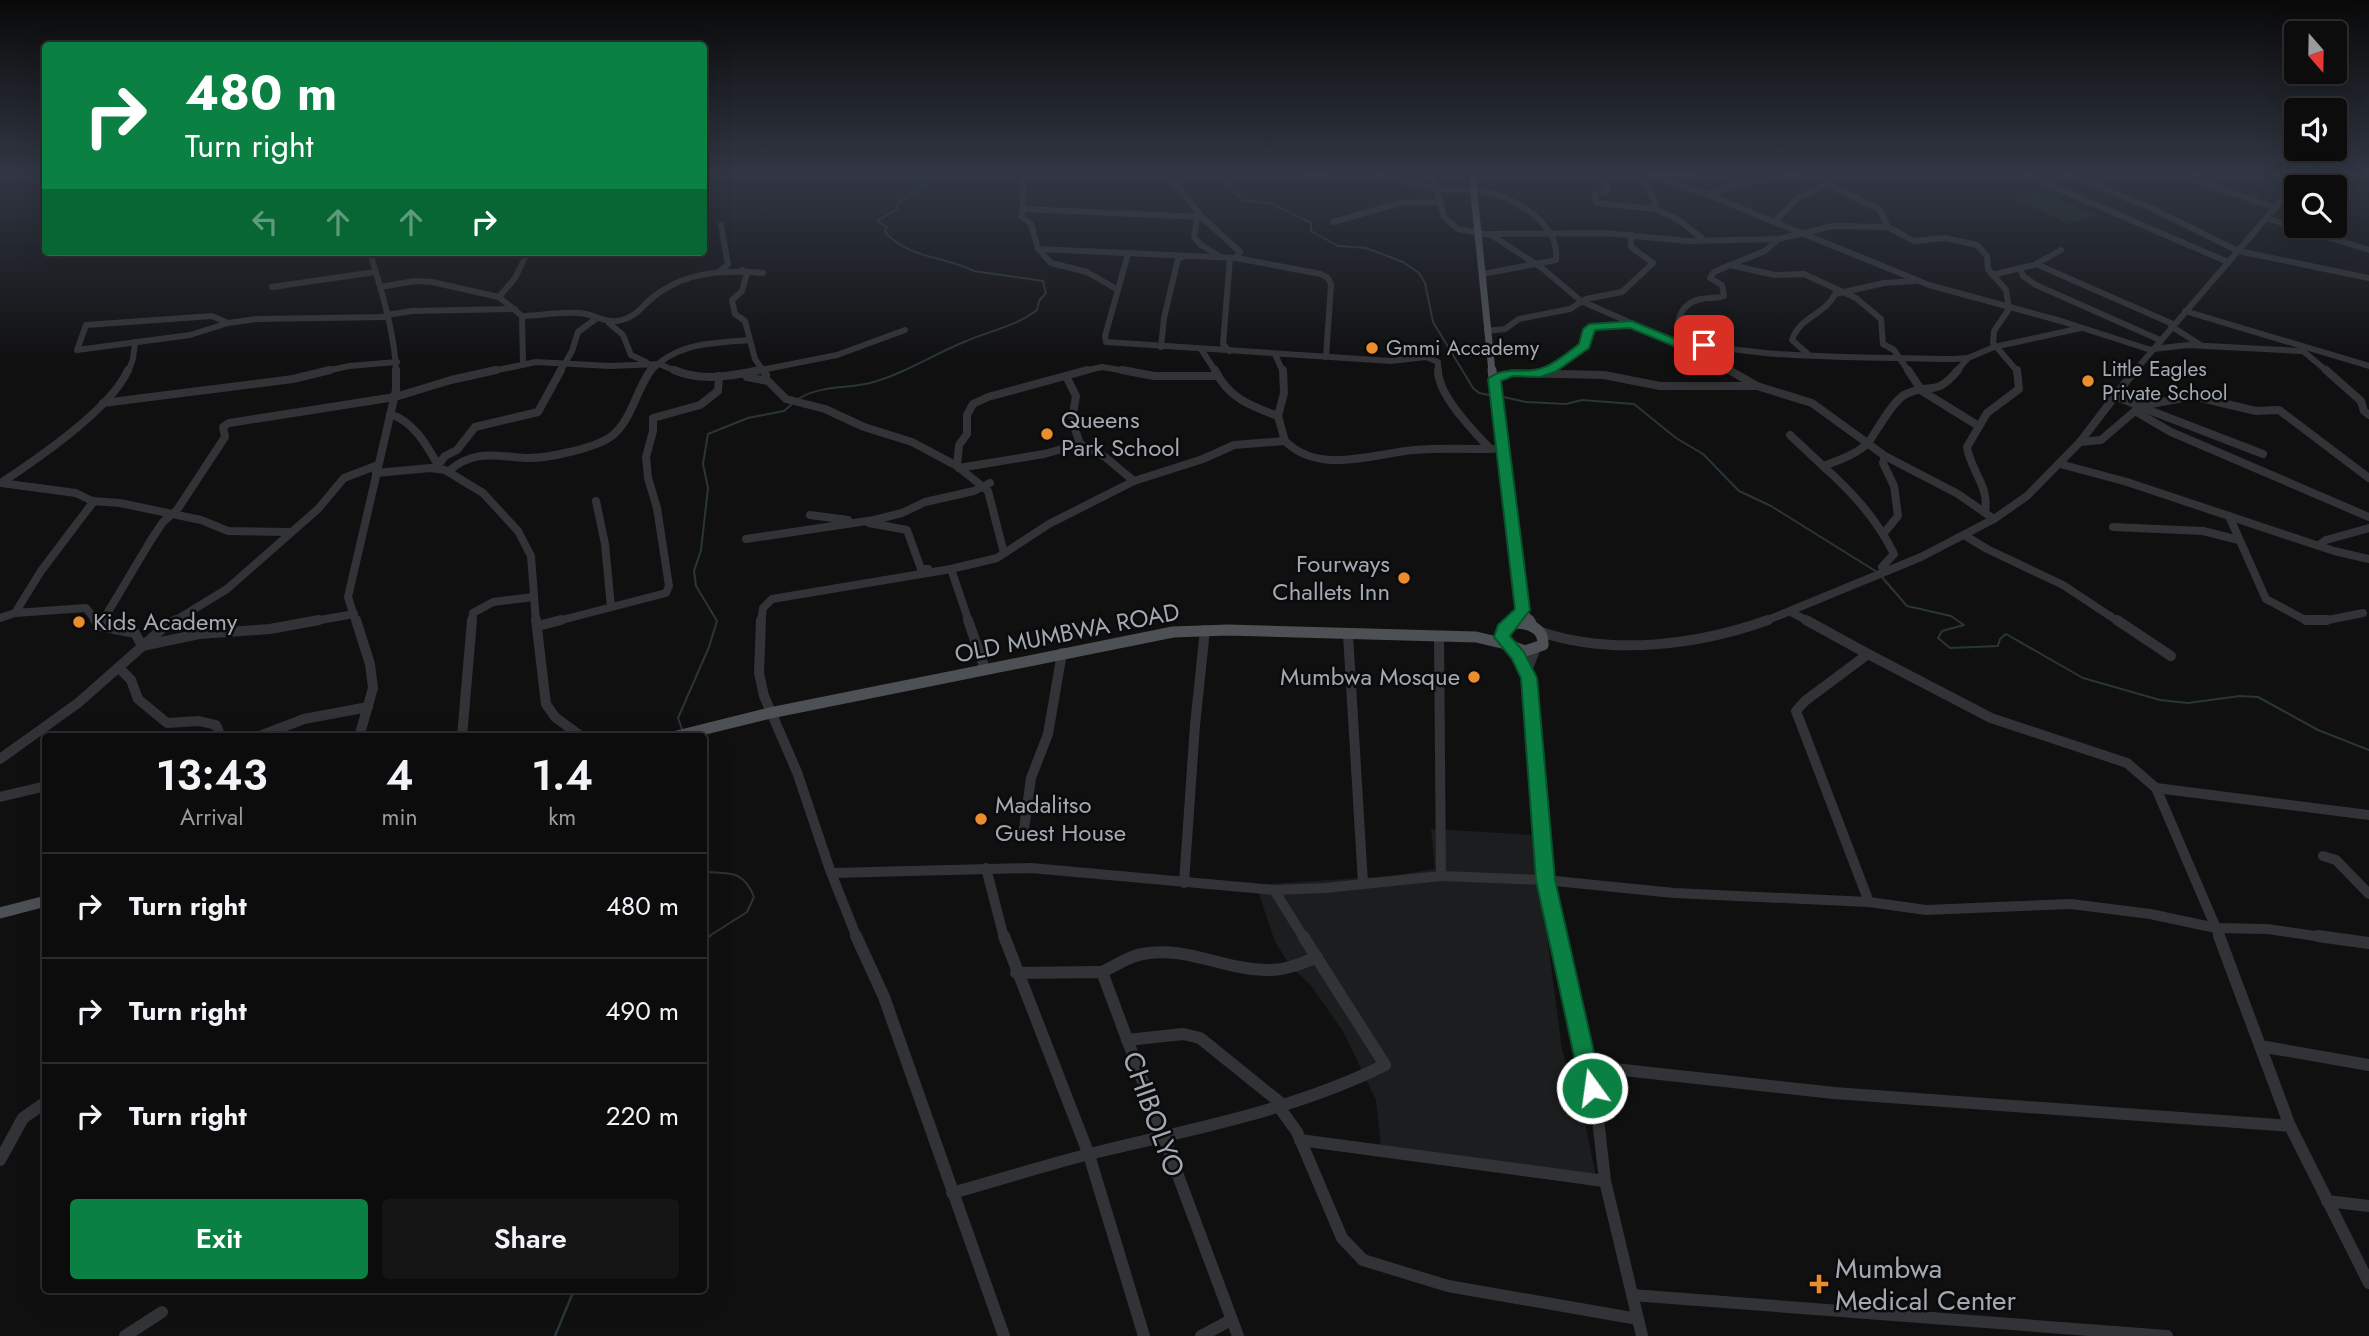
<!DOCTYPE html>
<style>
body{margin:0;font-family:Jost,sans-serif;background:#151516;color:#f1f3f6;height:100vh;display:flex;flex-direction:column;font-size:26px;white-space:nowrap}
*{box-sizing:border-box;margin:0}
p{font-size:23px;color:#9a9b9d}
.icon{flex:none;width:38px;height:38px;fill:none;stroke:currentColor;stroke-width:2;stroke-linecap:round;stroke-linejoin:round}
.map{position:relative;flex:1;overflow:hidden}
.details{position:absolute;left:42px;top:733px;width:665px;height:560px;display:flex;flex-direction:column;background:#0c0c0d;border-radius:7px;box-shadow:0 7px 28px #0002,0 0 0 2px #2c2c2e}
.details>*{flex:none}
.top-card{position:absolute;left:42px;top:42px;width:665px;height:214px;border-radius:7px;box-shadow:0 7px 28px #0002,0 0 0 2px #2c2c2e;background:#0b8043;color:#fff;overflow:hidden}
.needle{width:46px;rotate:160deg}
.fabs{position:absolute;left:2284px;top:21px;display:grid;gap:14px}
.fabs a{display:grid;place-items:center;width:63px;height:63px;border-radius:7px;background:#0c0c0d;box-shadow:0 7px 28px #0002,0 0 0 2px #2c2c2e;font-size:35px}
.pin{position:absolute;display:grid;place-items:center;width:60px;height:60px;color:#fff;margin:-30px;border-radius:14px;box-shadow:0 4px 10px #0006}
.me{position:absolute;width:77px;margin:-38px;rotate:346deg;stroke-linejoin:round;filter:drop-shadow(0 0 5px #0008)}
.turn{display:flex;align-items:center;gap:24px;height:147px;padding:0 28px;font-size:32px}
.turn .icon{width:91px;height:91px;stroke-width:2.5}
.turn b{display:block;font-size:49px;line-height:60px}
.lanes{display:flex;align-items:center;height:66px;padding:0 28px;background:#0003;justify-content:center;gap:35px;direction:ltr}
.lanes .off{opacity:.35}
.eta{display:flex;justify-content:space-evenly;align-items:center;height:119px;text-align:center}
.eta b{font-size:42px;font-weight:600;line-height:49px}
.button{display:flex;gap:14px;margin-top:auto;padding:14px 28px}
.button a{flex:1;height:80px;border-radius:7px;background:#0b8043;color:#fff;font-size:28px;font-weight:600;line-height:80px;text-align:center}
.button a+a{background:#151516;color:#f1f3f6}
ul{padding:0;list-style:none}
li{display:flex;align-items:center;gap:21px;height:105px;padding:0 28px;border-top:2px solid #2c2c2e}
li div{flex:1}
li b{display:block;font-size:26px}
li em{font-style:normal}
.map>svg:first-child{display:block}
</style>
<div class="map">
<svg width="2369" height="1336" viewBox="0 0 2369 1336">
<rect width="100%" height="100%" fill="#101011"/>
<path fill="#1c1d1e" d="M 1431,829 L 1534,835 L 1562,1050 L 1586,1127 L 1598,1187 L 1381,1148 L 1376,1100 L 1344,1033 L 1312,987 L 1290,965 L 1275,942 L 1256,885 L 1389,876 L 1435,869 Z"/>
<path fill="#1d241d" d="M 2039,190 L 2096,215 L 2069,224 L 2014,200 Z"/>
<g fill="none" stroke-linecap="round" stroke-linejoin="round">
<g stroke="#2a3539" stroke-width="2">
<path d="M 1216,174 L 1242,200 L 1272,204 L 1311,223 L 1311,231 L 1338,246 L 1366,248 L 1403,262 L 1419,273 L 1425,283 L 1433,322 L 1473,388 L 1479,393 L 1489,395"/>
<path d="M 1499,396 L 1526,402 L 1566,404 L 1582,400 L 1634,404 L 1676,438 L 1703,454 L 1739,491 L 1771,506 L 1877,572"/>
<path d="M 798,399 C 821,385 845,389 870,383 C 904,374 932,355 964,342 C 988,331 1015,327 1037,310 L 1039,301 L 1046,293 L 1043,281 L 974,271 C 944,256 909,259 885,232 L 887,227 L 877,221 L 897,209 L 898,202 L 921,189 L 928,180 L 921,174"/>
<path d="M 1881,576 L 1907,606 L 1951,616 L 1964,625 L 1942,631 L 1938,638 L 1950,648 L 1998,646 L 2000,639 L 2006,634 L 2083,678 L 2160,700 L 2188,703 L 2240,696 L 2258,697 L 2318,730 L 2369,750"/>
<path d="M 682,729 L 678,718 L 709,647 L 717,621 L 696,586 L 694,571 L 701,550 L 708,488 L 703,464 L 708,434 L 748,418 L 784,411 L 791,405"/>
<path d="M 704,872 C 729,873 744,870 754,897 L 747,912 L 706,938"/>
</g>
<g stroke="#2a3539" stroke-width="2.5">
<path d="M 704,939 L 710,936"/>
<path d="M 555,1336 L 574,1290"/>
</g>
<g stroke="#313336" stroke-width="6">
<path d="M 1023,174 L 1023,209"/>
<path d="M 1167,174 L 1202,217"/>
<path d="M 1374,174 C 1394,179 1413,184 1433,188 C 1449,191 1466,188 1482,191 C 1514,197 1560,223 1556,260 L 1483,274"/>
<path d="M 1432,174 L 1444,217 L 1458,229 L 1491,235 L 1542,268 L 1581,301 L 1686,347 L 1732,372"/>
<path d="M 1602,174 L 1607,190 L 1594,195 L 1597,203 L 1655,209"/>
<path d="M 1647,174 L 1706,194 L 1929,285 L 2061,321 L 2151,350"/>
<path d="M 1817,174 L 1827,184 L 1879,209 L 1888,227 L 1914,241 L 1945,238 L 1977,245 L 1987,256 L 1988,269 L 2006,290 L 2009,309 L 1994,331 L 1993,343 L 2018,372"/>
<path d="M 2024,174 L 2228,262"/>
<path d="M 2068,174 L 2153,209 L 2238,251 L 2369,278"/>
<path d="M 2196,174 L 2191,179 L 2276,208"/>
<path d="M 1652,175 L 1642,179 L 1654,200 L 1655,209 L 1677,219 L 1703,239"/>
<path d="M 1660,176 L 1698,174"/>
<path d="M 1285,180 L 1326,174"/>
<path d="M 1706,194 L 1745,183 L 1802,174"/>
<path d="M 1023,209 L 1202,217 L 1240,252 L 1236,258 L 1038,249 L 1031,224 L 1021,216 Z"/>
<path d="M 1197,218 L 1194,237 L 1201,245 L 1221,257"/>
<path d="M 2266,218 L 2369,250"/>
<path d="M 1775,221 L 1798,198 L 1827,184"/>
<path d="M 1333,222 L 1400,203 L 1440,202"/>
<path d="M 721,225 L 728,264 L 721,270"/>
<path d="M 1490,234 L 1604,233 L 1687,241 L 1778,239 L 1833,226 L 1888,227"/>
<path d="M 1778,239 L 1765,251 L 1730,265 L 1775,275 L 1804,274 L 1856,298 L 1881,319 L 1883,344 L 1894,350 L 1909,372"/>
<path d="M 1038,249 L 1051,263 L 1087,272 L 1118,290"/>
<path d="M 370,252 C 381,290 395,333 396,372"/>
<path d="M 1128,254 L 1105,336 L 1106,342 L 1391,361 L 1426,357 L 1438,362 L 1438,372"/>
<path d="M 1236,258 L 1321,274 L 1328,278 L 1331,284 L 1326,357"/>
<path d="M 2036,264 L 2173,324"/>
<path d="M 2020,268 L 2023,276 L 2036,285 L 2160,340"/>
<path d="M 742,270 L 747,273 L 742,291 L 732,300 L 735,314 L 745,321 L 755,359 L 764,372"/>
<path d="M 1992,275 L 2034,265 L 2061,250"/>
<path d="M 272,287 L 375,272"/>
<path d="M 380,287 L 415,281 L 432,282 L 499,297 L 522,316 L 523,364"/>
<path d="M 499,297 L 515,278 L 528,252"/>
<path d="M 2185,311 L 2369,366"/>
<path d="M 386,315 L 412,311 L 515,309"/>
<path d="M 212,316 L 228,323 L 190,335 L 77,350 L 86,325 Z"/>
<path d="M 522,316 C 543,316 565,310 586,314 C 599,317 609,324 622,320 C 638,316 643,304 656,295 C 687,271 725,270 763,273"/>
<path d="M 228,323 L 256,319 L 386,317"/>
<path d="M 609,323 L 623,335 L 631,355 L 646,362"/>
<path d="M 2171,326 L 2199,344"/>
<path d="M 1487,331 L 1505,329 L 1519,319 L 1570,309 L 1586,299 L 1622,292 L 1653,263 L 1631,247 L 1631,235"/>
<path d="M 1680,345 C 1673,326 1679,303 1701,299 C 1709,297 1716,299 1724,296 L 1722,285 L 1710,278 L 1714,272 L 1730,265"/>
<path d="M 1161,347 L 1164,318 L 1178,259 L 1183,257"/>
<path d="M 1686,347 C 1717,345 1746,352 1777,354 C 1836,358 1895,358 1954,359 L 1968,358 L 1994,347 L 2081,328"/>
<path d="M 1201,349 L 1216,372"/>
<path d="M 2153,349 L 2188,345 L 2300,351"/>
<path d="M 1229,351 L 1223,344 L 1230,258"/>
<path d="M 2303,351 L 2328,372"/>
<path d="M 1275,354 L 1283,372"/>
<path d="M 1809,355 L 1792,340 C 1800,316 1825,315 1835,294 L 1884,283 L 1915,281"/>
<path d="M 1545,371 L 1585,345 L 1589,328 L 1632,325"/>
<path d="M 128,372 L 133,359 L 135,342"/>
<path d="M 322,372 L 349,366 L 397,362"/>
<path d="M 488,372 L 536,362 L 610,366 L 659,364 L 678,372"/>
<path d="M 560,372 L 572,351 L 578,332 L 597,318"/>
<path d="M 650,372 C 676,342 713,343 750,340"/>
<path d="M 751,372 L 837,355 L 905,330"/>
<path d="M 1080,372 L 1102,367 L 1132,372"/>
<path d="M 1956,372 L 1968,358"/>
<path d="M 2134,372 L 2304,174"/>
</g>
<g stroke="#313336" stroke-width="8">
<path d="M 128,370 C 111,409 37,459 1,483 L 76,493 L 92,501 L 120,503 L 201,520 L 228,531 L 290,532"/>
<path d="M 674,370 C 701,382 732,376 760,370"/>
<path d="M 763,370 L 766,375"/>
<path d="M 1122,370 L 1154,376 L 1218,376"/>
<path d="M 1215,370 C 1228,398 1251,406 1278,416"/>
<path d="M 1283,370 L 1284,393 L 1278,416 L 1285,441"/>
<path d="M 1438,370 C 1438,396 1473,430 1490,449 L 1493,449"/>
<path d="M 1729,370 L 1757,386 L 1812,403 L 1885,456 L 1958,494 L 1994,519"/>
<path d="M 1908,370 L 1922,391 L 1977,425"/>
<path d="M 2326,370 L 2361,401 L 2364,411 L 2369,415"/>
<path d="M 1066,376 L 1076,396 L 1072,420 L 1080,444 L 1105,457 L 1134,481"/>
<path d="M 747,377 L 768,381 L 786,399 L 825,409 L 864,427 L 912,442 L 957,466"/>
<path d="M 1494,379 L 1512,373 L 1604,375 L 1660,386 L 1756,386"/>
<path d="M 2114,396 L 2140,406 L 2135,411 L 2171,432 L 2369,517"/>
<path d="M 103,403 L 293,379 L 330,370"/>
<path d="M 2140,406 L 2183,398 L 2201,398 L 2256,411 L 2279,410 L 2369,478"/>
<path d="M 2141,407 L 2263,454"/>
<path d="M 390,414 C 414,422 426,444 438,465 L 437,469"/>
<path d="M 1790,435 L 1823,466"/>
<path d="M 2080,442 L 2101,440 L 2135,411"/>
<path d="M 2060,464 L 2127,482 L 2334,551 L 2369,559"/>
<path d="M 438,465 L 445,456 L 457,450 L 475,427 L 538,412 L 561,370"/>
<path d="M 959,468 L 1044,454 L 1080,444"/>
<path d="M 449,471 C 474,449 496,456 525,458 C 545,459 598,448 613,435 C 632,419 636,390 651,370"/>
<path d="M 376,473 L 430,468 L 445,470 L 483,493 L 518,531 L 531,556 L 536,622"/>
<path d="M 94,501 L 41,571 L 15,613 L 86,608 L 97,622"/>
<path d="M 596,501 L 605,544 L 611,607"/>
<path d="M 1985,511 C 1990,488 1970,469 1967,447 L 1987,413 L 2019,389 L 2017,370"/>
<path d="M 810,515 L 848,520"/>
<path d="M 2229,516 L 2266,599 L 2307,621 L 2323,621 L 2363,613"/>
<path d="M 869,523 L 907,530 L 921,569 L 928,569"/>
<path d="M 2113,527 L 2203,531 L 2239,540"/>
<path d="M 1884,533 L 1898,516 L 1894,486 L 1883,463 L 1885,456"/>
<path d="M 1964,535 L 1987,549 L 2063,585 L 2119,622"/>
<path d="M 746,539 L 874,520 L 902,513 L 925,502 L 974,491 L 990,483"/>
<path d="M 2319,545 L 2326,540 L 2369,528"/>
<path d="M 1004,553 L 988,491 L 957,466 L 959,445 L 967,434 L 967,415 L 973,404 L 988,397 L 1087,370"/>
<path d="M 1885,571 L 1882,567 L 1894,554 C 1877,519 1852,492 1823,466 C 1837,461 1861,453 1870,440 C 1878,429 1893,400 1906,394 C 1931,382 1935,398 1958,370"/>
<path d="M 1791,612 L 1809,622"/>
<path d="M 0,618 L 15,613"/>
<path d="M 102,622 L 151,540 L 163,522 L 177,510 L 225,437 L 223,427 L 229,423 L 395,397 L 451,380 L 496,370"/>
<path d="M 173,622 L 227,589 L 318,509 L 344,478 L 378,465"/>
<path d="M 309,622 L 354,614"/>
<path d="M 356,622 L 348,597 L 396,390 L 396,370"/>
<path d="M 472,622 L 473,613 L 493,602 L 533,597"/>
<path d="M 554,622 L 666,593 L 669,586 L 657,508 L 648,478 L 646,457 L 653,431 L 653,418 L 700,405 L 718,391 L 719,376"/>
<path d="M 761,622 L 763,608 L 772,599 L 951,569"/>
<path d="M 969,622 L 951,569 L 997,558 L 1049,524 L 1134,481 L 1203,459 L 1234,445 L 1285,441 C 1319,475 1372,454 1414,450 C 1439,448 1465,449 1490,449"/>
<path d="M 1763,622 L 1921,557 L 1994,519 L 2027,496 L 2080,442 L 2135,370"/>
</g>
<g stroke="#313336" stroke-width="10">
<path d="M 95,620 L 100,626 L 135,633 L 142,646 L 199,634 L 270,629 L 319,620"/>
<path d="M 356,620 L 370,664 L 373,688 L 359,737"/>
<path d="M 536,620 L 546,704 L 555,717 L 582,737"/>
<path d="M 761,620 L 759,673 L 764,696 L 797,772 L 830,870 L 857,938"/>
<path d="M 968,620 L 985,669"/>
<path d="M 1806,620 L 1868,654 L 1805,701 L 1796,711 L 1869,902"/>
<path d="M 2117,620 L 2171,656"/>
<path d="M 2306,620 L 2327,620"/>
<path d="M 100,626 L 103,620"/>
<path d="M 538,626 L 561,620"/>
<path d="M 1541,632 C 1613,656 1698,645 1768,620"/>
<path d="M 1348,635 L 1363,883"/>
<path d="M 1439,636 L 1441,876"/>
<path d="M 1512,648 L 1529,678 L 1545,880 L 1558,938"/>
<path d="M 1868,654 L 1991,718 L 2127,763 L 2156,788 L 2216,928"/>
<path d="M 119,668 L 131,680 L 138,699 L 167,723 L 199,721 L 216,725 L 221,737"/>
<path d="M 1527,671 L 1535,650"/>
<path d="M 257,737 L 304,719 L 368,707"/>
<path d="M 462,737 L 472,620"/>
<path d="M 0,759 L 78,703 L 162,629 L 176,620"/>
<path d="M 2156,788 L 2369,815"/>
<path d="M 0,797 L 46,786"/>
<path d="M 1024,829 L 1031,778 L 1048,734 L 1062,653"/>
<path d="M 2323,856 L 2336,860 L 2369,894"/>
<path d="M 986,868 L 1004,938"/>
<path d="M 832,873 L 1031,868 L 1274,890 L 1325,888 L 1441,876 L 1545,880 L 1674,893 L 1869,902 L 1926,910 L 2071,904 L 2150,914 L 2216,928"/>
<path d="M 1184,883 L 1195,725 L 1205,630"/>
<path d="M 1274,890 L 1304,938"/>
<path d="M 2220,938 L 2216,928 L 2267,929 L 2330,938"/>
</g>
<g stroke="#313336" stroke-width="12">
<path d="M 856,936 L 884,997 L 1004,1336"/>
<path d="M 1004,936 L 1089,1155 L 1144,1336"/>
<path d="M 1558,936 L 1597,1110 L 1605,1181 L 1642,1336"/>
<path d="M 2219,936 L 2290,1126"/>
<path d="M 2318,936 L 2369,943"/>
<path d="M 1102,972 C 1115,966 1127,957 1142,954 C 1186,945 1226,971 1270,970 C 1287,970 1302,963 1317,957"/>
<path d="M 1016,973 L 1102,972 L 1238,1336"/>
<path d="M 1127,1040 L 1183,1034 L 1200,1038 L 1283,1105"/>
<path d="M 2260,1046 L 2369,1065"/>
<path d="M 1587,1066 L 1834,1093 L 2290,1126 L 2369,1283"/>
<path d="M 1279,1107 L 1297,1132 L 1342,1238 L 1363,1260 L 1448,1286 L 1638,1319"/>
<path d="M 1300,1140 L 1605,1181"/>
<path d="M 0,1160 L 23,1118 L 46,1102"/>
<path d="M 952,1193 C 1003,1179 1054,1162 1106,1150 C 1202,1127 1296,1109 1385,1065 L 1303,936"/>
<path d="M 2327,1201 L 2369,1206"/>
<path d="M 1632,1295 L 2167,1336"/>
<path d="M 125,1336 L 162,1312"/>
<path d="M 1201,1336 L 1231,1320"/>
</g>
<path stroke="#4d5055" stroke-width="7" d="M 1472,174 L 1492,372"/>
<path stroke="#4d5055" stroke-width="9" d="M 1492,370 L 1522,610 L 1530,622"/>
<g stroke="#4d5055" stroke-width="11">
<path d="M 1529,620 L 1533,627"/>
<path d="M 1516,623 C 1530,624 1544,628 1543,645 L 1525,651 L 1506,644 L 1502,633 L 1507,626 Z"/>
<path d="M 673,737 L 770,713 L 1173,632 L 1228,630 L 1476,637 L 1506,644"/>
<path d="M 0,913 L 46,901"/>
</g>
</g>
<linearGradient id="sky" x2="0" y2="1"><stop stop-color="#090909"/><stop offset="0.48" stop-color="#313743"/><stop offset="1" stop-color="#313743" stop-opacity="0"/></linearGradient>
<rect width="2369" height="361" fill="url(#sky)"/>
<path fill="#0b8043" stroke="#07532c" stroke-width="2" d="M 1632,321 L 1688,344 L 1704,342 L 1710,345 L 1686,351 L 1630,328 L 1595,330 L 1589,348 L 1555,372 L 1540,377 L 1513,376 L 1501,381 L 1530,610 L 1510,636 L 1524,652 L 1537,678 L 1555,880 L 1602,1088 L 1599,1095 L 1592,1098 L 1584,1095 L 1581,1088 L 1536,880 L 1521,678 L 1512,659 L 1494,637 L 1498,625 L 1515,609 L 1488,379 C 1505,365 1524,375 1542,368 C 1555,364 1568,352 1579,344 L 1583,329 L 1589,324 Z"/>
<g fill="#ec8d2d" stroke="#0b0b0c" stroke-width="2.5">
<circle cx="1372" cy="348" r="7"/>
<circle cx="2088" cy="381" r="7"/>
<circle cx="1047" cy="434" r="7"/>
<circle cx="1404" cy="578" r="7"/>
<circle cx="79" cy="622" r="7"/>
<circle cx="1474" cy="677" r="7"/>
<circle cx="981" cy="819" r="7"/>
<path d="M1815.5 1273.5h7v7h7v7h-7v7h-7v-7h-7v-7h7z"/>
</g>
<g text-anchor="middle" stroke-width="5" stroke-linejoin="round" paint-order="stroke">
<g font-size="21" fill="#a2a9b2" stroke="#0b0b0c" text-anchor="start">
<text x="1386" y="355">Gmmi Accademy</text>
<text x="2102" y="376">Little Eagles<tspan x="2102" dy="24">Private School</tspan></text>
</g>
<g font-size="24" fill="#a2a9b2" stroke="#0b0b0c" text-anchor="start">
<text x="1061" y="428">Queens<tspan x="1061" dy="28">Park School</tspan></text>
<text x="1390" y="572" text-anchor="end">Fourways<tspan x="1390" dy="28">Challets Inn</tspan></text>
<text x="93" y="630">Kids Academy</text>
<text x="1460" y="685" text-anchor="end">Mumbwa Mosque</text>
<text x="995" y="813">Madalitso<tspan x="995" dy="28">Guest House</tspan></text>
</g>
<g font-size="24" fill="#a2a9b2" stroke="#0b0b0c">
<text transform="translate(1067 633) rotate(-11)" y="8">OLD MUMBWA ROAD</text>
</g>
<g font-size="28" fill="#a2a9b2" stroke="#0b0b0c">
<text transform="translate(1154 1114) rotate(70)" y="10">CHIBOLYO</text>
</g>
<g font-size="28" fill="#a2a9b2" stroke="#0b0b0c" text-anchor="start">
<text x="1835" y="1278">Mumbwa<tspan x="1835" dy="32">Medical Center</tspan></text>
</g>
</g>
</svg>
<div class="fabs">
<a><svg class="needle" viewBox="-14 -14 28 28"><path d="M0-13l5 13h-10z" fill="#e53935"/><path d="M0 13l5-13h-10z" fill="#9a9b9d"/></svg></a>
<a><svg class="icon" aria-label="sound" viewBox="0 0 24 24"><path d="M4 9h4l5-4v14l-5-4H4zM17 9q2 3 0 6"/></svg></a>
<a><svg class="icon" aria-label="search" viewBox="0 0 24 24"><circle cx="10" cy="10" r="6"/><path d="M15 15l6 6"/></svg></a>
</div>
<div class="pin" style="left:1704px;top:345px;background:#d93025"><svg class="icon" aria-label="arrive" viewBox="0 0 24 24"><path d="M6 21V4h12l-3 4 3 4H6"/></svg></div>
<svg class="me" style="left:1592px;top:1088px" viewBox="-20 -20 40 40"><circle r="17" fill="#0b8043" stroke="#fff" stroke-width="3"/><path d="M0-11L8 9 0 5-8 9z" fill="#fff"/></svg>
<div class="top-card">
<div class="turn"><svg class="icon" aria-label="right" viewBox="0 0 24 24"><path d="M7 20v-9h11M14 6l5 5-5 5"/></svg><div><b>480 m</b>Turn right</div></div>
<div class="lanes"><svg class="icon off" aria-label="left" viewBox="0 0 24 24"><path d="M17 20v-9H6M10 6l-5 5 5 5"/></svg><svg class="icon off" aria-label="ahead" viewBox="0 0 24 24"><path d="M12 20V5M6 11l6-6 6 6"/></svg><svg class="icon off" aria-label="ahead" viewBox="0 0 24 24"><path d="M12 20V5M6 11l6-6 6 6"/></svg><svg class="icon" aria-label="right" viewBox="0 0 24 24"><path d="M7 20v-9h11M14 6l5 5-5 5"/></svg></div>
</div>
<section class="details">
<div class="eta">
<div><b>13:43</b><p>Arrival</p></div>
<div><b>4</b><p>min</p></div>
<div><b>1.4</b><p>km</p></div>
</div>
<ul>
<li><svg class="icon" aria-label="right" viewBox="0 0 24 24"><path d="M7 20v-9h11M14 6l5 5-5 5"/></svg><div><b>Turn right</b></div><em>480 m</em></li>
<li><svg class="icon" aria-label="right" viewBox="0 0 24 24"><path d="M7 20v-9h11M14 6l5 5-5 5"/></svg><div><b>Turn right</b></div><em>490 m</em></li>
<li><svg class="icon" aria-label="right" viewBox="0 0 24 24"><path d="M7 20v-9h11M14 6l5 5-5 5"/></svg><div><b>Turn right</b></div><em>220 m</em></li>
</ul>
<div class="button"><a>Exit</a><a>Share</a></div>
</section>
</div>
